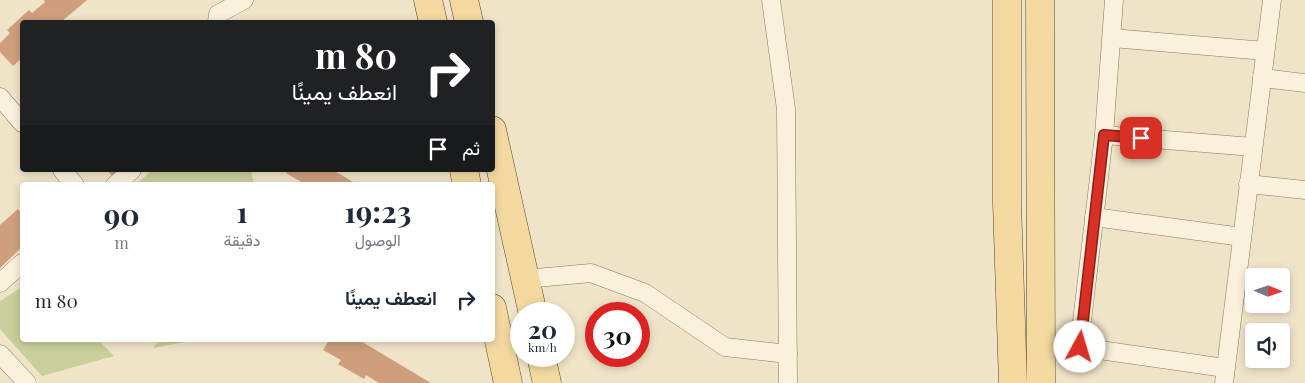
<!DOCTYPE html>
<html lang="ar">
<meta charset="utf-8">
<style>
body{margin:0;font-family:"Playfair Display",Vazirmatn,serif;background:#f6f6f7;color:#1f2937;direction:rtl;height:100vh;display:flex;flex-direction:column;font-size:19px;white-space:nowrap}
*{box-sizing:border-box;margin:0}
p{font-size:16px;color:#747a83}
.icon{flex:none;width:28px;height:28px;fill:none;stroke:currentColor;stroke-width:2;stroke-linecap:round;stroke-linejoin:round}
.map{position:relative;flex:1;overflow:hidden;direction:ltr}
.details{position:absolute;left:20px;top:182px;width:475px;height:160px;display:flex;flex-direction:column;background:#fff;border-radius:5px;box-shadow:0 2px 8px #0003;direction:rtl}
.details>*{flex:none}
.banner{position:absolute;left:20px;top:20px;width:475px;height:152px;border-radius:5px;box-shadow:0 2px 8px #0003;direction:rtl;background:#202124;color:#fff;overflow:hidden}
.needle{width:32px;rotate:92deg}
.buttons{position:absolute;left:1245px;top:268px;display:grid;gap:10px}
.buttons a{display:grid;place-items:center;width:45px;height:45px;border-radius:5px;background:#fff;box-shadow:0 2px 8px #0003;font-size:25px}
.speed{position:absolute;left:510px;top:302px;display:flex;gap:10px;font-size:25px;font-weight:700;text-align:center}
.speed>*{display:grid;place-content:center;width:65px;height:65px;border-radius:50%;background:#fff;box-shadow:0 2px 8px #0003;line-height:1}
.speed small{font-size:12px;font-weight:400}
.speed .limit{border:8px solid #d22;background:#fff;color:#111}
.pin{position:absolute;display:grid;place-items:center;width:42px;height:42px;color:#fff;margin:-21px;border-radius:10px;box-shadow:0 2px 8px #0006}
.me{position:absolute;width:55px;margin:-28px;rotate:6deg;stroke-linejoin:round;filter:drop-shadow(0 0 4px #0008)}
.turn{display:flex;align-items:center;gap:18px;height:105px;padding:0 15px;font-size:22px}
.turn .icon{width:65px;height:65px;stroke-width:2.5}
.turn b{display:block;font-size:35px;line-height:42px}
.then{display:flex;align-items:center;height:48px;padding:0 15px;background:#0003;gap:10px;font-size:19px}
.eta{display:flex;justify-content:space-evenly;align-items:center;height:85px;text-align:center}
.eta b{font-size:30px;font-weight:700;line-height:35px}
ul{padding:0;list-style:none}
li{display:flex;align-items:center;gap:15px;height:65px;padding:0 15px}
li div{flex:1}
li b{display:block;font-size:19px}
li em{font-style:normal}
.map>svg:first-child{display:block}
</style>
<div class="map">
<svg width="1305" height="383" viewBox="0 0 1305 383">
<rect width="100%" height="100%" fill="#f0e4c8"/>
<g fill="#c9cf9b">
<path d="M 152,170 L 251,170 L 254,185 L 136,185 Z"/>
<path d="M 22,287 L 22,340 L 98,340 L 114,356 L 42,376 L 0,329 L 0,301 Z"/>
<path d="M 159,340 L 194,340 L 153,348 Z"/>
</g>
<g fill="#cf9f7d">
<path d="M 44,0 L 87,0 L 61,22 L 22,22 L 22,58 L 13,66 L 0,52 L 0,43 L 10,33 L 7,30 L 29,10 L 32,13 L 45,2 Z"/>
<path d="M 107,170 L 124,170 L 114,178 Z"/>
<path d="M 288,170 L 333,170 L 358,185 L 302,185 L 303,183 L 286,173 Z"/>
<path d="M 18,209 L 21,213 L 22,212 L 22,247 L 0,268 L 0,225 Z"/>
<path d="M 329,340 L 359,340 L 431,383 L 379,383 L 366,375 L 364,379 L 338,364 L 341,360 L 323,350 Z"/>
</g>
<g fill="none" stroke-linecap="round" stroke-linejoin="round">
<defs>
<g id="street">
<path d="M 771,0 L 786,109 L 788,383"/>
<path d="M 1114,0 L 1104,135 L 1079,347 L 1225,368"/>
<path d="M 217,22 L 218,14 L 244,0"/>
<path d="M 1112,38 L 1265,51"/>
<path d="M 1262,78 L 1305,83"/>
<path d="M 0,97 L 22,123"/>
<path d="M 1104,135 L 1253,147"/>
<path d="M 62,170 L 75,185"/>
<path d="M 1248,184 L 1305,190"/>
<path d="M 115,185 L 132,170"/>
<path d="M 1094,217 L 1242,237"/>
<path d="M 525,279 L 591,273 L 645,293 L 725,347 L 788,354"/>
<path d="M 0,283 L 22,263"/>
<path d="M 0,354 L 27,383"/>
<path d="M 1224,383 L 1272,0"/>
</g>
<g id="primary">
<path d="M 428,0 L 433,22"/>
<path d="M 464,0 L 469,22"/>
<path d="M 1007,0 L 1007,203 L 1013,383"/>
<path d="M 1040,0 L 1041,383"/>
<path d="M 492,130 L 533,314"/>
<path d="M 464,170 L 467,185"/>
<path d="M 492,308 L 508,383"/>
<path d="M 541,356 L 547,383"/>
</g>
</defs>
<use href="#street" stroke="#8d765c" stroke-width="19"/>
<use href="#primary" stroke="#5b4430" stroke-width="29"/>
<use href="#street" stroke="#faf1dc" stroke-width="18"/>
<use href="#primary" stroke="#f3d9a0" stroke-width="28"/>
</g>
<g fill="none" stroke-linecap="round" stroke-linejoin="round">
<defs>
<path id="route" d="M 1080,347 L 1104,135 L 1141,138"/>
</defs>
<use href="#route" stroke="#8d1f18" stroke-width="12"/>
<use href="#route" stroke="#d93025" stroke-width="9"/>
</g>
</svg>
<div class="buttons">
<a><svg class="needle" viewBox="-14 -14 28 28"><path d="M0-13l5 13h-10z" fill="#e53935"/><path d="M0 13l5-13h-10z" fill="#747a83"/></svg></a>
<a><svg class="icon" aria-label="sound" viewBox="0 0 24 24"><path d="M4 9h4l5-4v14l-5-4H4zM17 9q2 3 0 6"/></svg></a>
</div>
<div class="speed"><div>20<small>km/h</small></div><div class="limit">30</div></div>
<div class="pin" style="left:1141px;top:138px;background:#d93025"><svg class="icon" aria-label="arrive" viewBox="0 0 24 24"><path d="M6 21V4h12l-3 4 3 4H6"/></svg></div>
<svg class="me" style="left:1080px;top:347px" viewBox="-20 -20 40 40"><circle r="19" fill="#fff"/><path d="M0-13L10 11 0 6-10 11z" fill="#d93025"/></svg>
<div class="banner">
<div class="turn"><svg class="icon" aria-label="right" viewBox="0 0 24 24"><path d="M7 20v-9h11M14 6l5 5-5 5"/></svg><div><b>80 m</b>انعطف يمينًا</div></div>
<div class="then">ثم<svg class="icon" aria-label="arrive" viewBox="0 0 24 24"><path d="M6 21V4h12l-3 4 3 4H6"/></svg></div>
</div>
<section class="details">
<div class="eta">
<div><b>19:23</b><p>الوصول</p></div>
<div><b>1</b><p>دقيقة</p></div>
<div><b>90</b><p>m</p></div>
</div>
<ul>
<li><svg class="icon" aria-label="right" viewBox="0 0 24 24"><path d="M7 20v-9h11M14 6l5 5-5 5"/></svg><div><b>انعطف يمينًا</b></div><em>80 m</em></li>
</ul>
</section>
</div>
